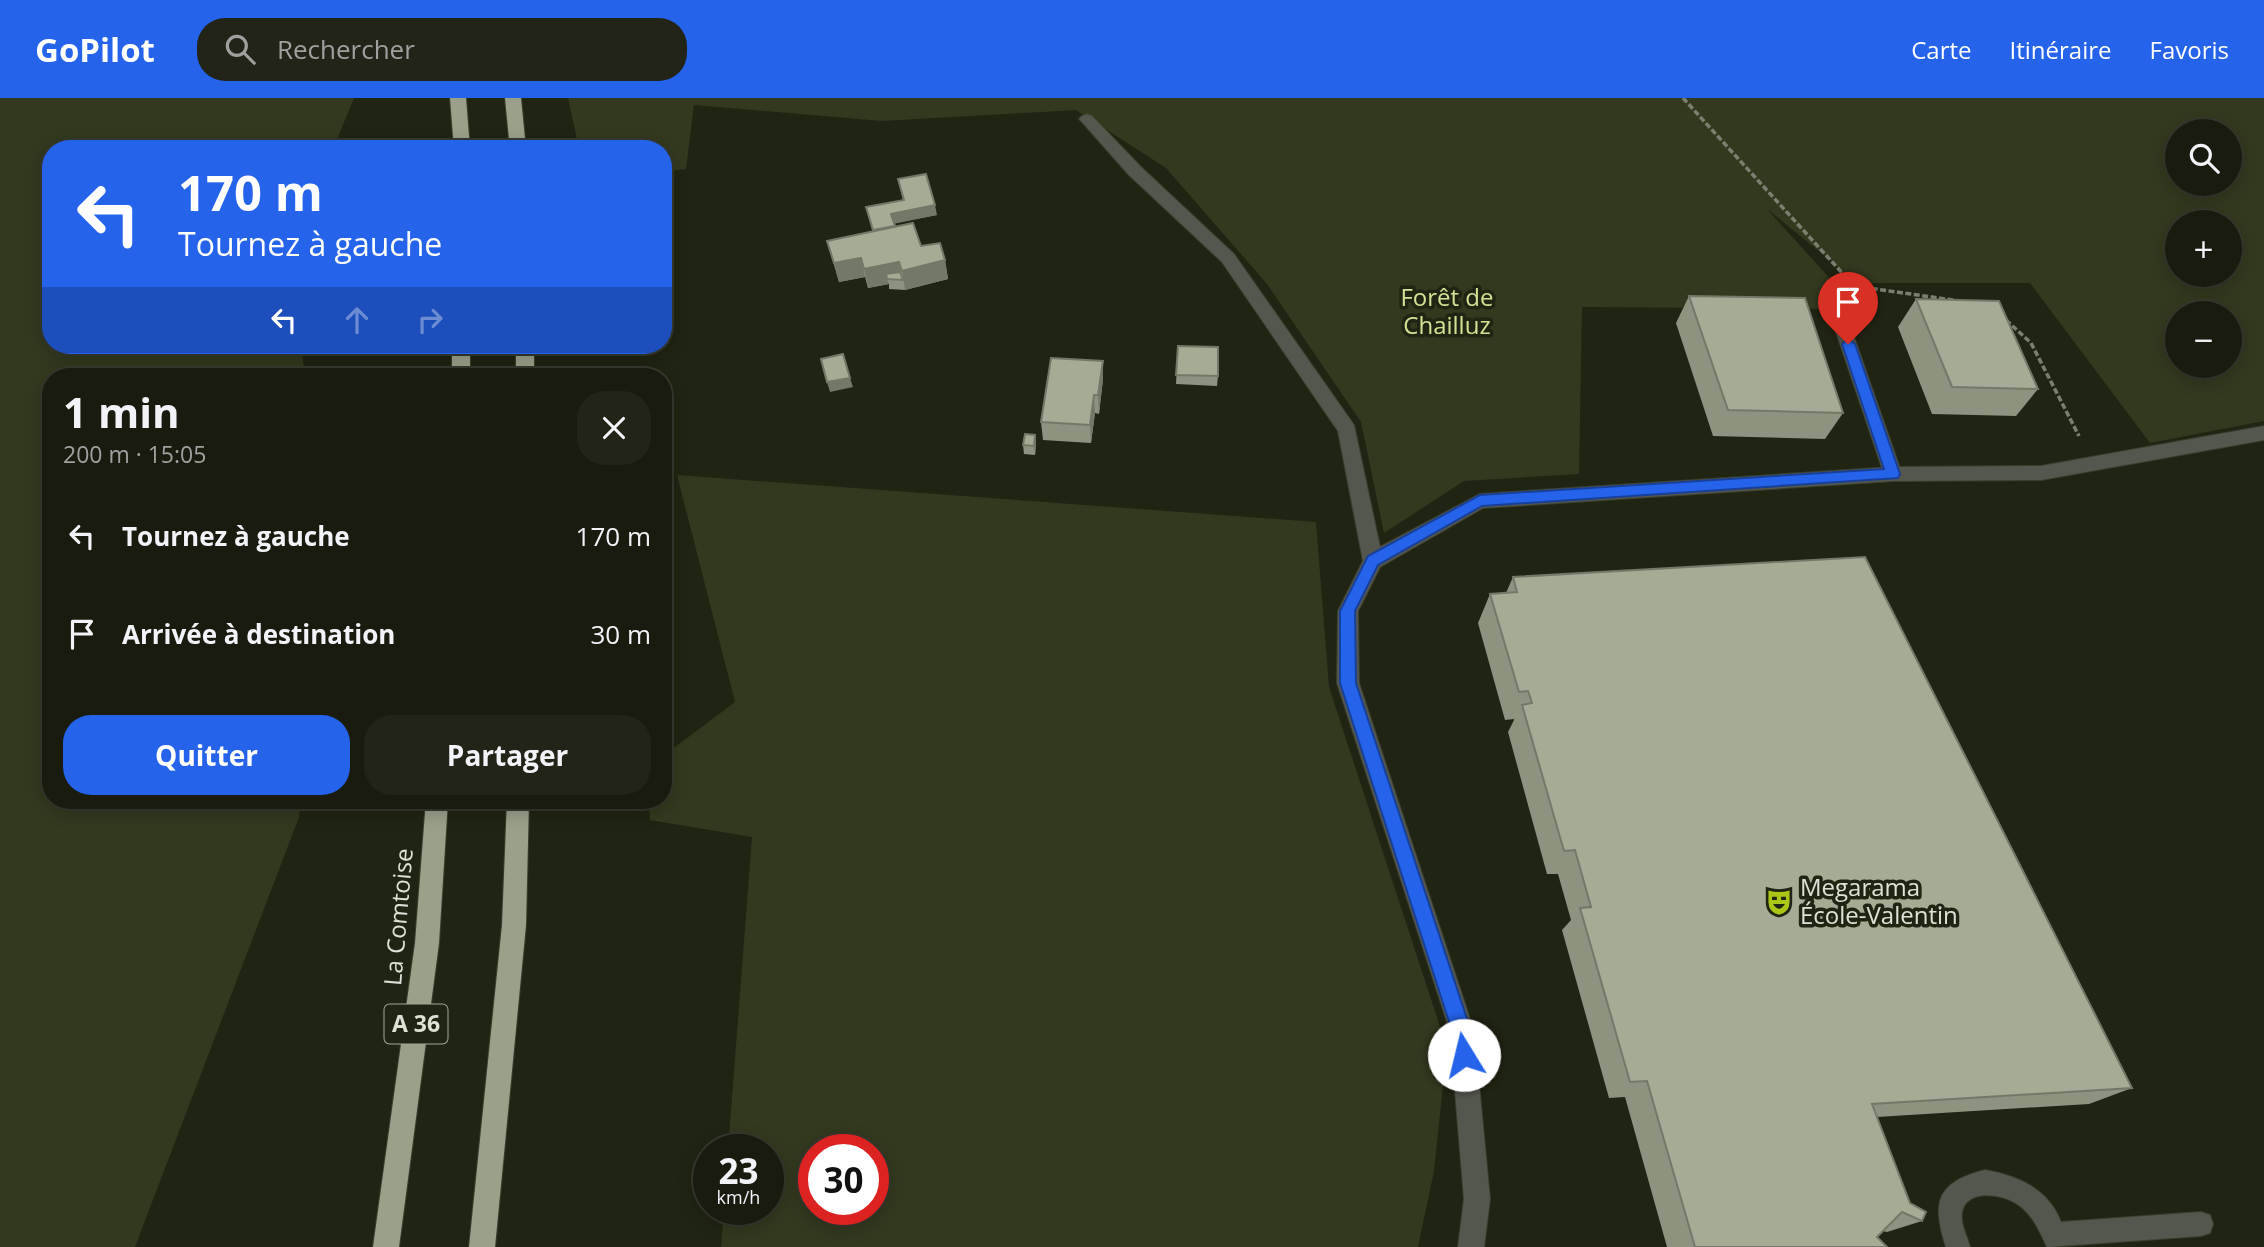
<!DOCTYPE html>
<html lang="fr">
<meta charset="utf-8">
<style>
body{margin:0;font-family:"Open Sans",sans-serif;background:#212417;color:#f1f3f6;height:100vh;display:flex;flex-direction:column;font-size:26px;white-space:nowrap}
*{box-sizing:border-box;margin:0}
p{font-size:23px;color:#9fa19e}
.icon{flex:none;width:38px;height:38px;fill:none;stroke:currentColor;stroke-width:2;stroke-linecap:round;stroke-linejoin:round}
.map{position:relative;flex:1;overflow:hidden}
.side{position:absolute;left:42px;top:270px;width:630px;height:441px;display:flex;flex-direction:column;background:#181b0e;border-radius:28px;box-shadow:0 4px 18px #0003,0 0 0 2px #36392e}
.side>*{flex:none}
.hud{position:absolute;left:42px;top:42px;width:630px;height:214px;border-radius:28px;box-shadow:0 4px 18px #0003,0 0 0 2px #36392e;background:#2563eb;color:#fff;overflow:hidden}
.buttons{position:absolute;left:2165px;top:21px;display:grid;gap:14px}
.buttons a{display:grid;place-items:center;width:77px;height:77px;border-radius:50%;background:#181b0e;box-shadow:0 4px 18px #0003,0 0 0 2px #36392e;font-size:35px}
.speed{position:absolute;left:693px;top:1036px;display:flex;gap:14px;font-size:35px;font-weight:700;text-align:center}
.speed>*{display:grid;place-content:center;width:91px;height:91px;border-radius:50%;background:#181b0e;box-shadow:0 4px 18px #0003,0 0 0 2px #36392e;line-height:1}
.speed small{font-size:18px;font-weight:400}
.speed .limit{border:10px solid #d22;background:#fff;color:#111}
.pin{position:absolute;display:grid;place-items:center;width:60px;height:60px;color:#fff;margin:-72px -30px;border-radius:50% 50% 50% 0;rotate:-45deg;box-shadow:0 0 7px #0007}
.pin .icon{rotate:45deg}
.me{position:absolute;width:77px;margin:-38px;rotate:351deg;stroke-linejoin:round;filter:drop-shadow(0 0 5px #0008)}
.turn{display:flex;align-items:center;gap:24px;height:147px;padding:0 21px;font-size:32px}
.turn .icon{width:91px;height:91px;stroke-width:2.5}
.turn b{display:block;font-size:49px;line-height:60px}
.lanes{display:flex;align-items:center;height:66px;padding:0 21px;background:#0003;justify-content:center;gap:35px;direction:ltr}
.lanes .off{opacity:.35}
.round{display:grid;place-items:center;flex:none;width:74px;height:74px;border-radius:28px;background:#212417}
.summary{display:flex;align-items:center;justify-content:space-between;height:119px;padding:0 21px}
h1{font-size:42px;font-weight:700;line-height:52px}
.action{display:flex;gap:14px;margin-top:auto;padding:14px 21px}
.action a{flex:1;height:80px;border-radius:28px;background:#2563eb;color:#fff;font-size:28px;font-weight:700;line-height:80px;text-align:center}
.action a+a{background:#212417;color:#f1f3f6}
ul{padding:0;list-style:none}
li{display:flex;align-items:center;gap:21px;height:98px;padding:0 21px}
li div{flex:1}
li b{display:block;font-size:26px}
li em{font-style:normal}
header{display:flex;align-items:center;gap:42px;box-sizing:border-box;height:98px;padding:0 35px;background:#2563eb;color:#fff}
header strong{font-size:33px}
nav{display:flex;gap:38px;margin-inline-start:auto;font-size:24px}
.search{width:490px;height:63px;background:#212417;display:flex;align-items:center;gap:18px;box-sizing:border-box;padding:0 24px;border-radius:28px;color:#9fa19e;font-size:26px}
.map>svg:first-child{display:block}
</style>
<header>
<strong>GoPilot</strong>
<div class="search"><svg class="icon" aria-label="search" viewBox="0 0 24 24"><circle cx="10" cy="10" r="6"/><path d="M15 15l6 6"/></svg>Rechercher</div>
<nav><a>Carte</a><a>Itinéraire</a><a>Favoris</a></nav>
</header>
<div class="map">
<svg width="2264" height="1149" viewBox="0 0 2264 1149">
<rect width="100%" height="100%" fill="#202412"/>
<g fill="#33391f" fill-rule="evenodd">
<path d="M 0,0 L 354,0 L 333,51 L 51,51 L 51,247 L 301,247 L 305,278 L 51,278 L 51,702 L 301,702 L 299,719 L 135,1149 L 0,1149 Z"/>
<path d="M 568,0 L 2264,0 L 2264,323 L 2150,345 L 2030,185 L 1867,185 L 1849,178 L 1766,110 L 1834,185 L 1833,211 L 1582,209 L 1579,376 L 1464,383 L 1384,435 L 1361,324 L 1267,186 L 1166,70 L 1076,12 L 882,23 L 694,7 L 686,71 L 663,74 L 663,51 L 579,51 ZM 2177,33 L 2230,33 L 2230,86 L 2177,86 ZM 2177,124 L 2230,124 L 2230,177 L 2177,177 ZM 2177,215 L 2230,215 L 2230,268 L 2177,268 Z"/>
<path d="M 677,377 L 1316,424 L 1329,589 L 1447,950 L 1434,1073 L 1418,1149 L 721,1149 L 724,1111 L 768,1111 L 768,1052 L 728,1052 L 752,739 L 650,722 L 649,702 L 663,702 L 663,658 L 735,604 ZM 814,1052 L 873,1052 L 873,1111 L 814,1111 Z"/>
</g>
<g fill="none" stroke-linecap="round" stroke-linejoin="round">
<defs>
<g id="lane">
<path d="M 1839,213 L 1847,219 L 1902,376 L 1899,381 L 1887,381 L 1884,376 L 1831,219 Z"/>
<path d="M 1985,1072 C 2019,1078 2048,1091 2061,1124 L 2201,1114 L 2210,1117 L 2213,1126 L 2210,1135 L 2201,1138 L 2047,1149 C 2040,1134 2034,1119 2020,1108 C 2002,1094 1958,1089 1962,1123 C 1963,1131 1968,1141 1970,1149 L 1946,1149 C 1931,1104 1937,1084 1985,1072 Z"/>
</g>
<path id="street" d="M 1087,16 L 1092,18 L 1141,69 L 1234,156 L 1354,327 L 1380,449 L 1480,396 L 1893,369 L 2041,368 L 2264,328 L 2264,342 L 2041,382 L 1893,383 L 1483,410 L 1380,469 L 1358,513 L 1359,585 L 1474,933 L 1490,1101 L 1484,1149 L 1458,1149 L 1464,1101 L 1450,933 L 1337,585 L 1338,513 L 1363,463 L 1338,333 L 1222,164 L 1129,77 L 1082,24 L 1079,21 L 1082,18 Z"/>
<g id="highway">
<path d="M 450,0 L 466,0 L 470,51 L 454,51 Z"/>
<path d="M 505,0 L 521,0 L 526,51 L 510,51 Z"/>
<rect x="452" y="247" width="18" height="31"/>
<rect x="516" y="247" width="18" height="31"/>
<path d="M 426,702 L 448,702 L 439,845 L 399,1149 L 373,1149 L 415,845 Z"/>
<path d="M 507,702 L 529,702 L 526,827 L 495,1149 L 469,1149 L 502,827 Z"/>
</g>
</defs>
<use href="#lane" stroke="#3b3f2d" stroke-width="2"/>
<use href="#street" stroke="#3b3f2d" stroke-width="2"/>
<use href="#highway" stroke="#3b3f2d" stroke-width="2"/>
<g stroke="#7b7f70" stroke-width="3.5" stroke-dasharray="6 2.5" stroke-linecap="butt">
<path d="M 1683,0 L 1854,188 L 1960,203"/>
<path d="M 2006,222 L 2031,245 L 2079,338"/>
</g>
<use href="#lane" fill="#54574e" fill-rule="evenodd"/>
<use href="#street" fill="#54574e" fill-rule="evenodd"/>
<use href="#highway" fill="#9aa08a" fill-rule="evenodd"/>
</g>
<g fill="#8e9380">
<path d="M 898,81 L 937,117 L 894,125 L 895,129 L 921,148 L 945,162 L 948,181 L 905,192 L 889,191 L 889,186 L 868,190 L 865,179 L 839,184 L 827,143 L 873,134 L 866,109 L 903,102 Z"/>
<path d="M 1689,198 L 1843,315 L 1825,341 L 1713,338 L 1676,225 Z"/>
<path d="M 1916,201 L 2038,291 L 2016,318 L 1932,316 L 1898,229 Z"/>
<path d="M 1178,248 L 1218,278 L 1217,288 L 1176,286 Z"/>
<path d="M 1103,263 L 1103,281 L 1099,316 L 1095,315 L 1091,345 L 1043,342 L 1041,324 Z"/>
<path d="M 1035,337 L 1036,346 L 1035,357 L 1024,356 L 1023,347 Z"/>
<path d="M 1513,479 L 2132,990 L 2089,1006 L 1877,1019 L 1910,1105 L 1922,1123 L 1887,1134 L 1883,1133 L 1877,1139 L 1887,1149 L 1667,1149 L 1625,999 L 1609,1000 L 1562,832 L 1571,822 L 1558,776 L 1547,776 L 1508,634 L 1514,622 L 1514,621 L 1505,622 L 1478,525 L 1490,496 L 1506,495 Z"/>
</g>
<g fill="#747868">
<path d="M 935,107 L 937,117 L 893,126 L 891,116 Z"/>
<path d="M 861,160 L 865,179 L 839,184 L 834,165 Z"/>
<path d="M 945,162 L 948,181 L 905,192 L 902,173 Z"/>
<path d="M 899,164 L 902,182 L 887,181 L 889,186 L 868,190 L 864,171 Z"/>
<path d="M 1103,263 L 1103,281 L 1099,316 L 1098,297 Z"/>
<path d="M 850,280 L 853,289 L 830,294 L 827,284 Z"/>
<path d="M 1094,297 L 1095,315 L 1091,345 L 1090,327 Z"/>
<path d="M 1035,337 L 1036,346 L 1035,357 L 1034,348 Z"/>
</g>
<g fill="#a5ab95" stroke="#747868" stroke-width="2">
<path d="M 926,76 L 935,107 L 891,116 L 895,128 L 873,132 L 866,109 L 904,102 L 898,81 Z"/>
<path d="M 913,125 L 921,148 L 940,145 L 945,162 L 902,173 L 899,164 L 864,171 L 861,160 L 834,165 L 827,143 Z"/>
<path d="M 900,174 L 903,182 L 887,181 L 886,176 Z"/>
<path d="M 1689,198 L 1805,200 L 1843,315 L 1728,312 Z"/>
<path d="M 1916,201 L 1999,203 L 2038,291 L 1952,289 Z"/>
<path d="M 1178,248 L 1218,249 L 1218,278 L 1176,277 Z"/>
<path d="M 843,256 L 850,280 L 827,284 L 821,261 Z"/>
<path d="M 1051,260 L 1103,263 L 1098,297 L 1094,297 L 1090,327 L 1041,324 Z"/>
<path d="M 1025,336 L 1035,337 L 1034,348 L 1023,347 Z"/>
<path d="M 1865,459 L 2132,990 L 1872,1006 L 1910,1105 L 1926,1114 L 1922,1123 L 1902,1114 L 1877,1139 L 1887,1149 L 1695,1149 L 1647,983 L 1630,984 L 1580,810 L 1591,809 L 1575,752 L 1564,753 L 1522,607 L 1532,605 L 1528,593 L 1519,594 L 1490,496 L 1517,494 L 1513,479 Z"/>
</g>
<path fill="#2563eb" stroke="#184099" stroke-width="2" d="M 1848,241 L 1855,246 L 1900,376 L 1898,380 L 1482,408 L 1378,467 L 1355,513 L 1356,585 L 1471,933 L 1474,957 L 1471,964 L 1464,967 L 1457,964 L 1452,933 L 1340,585 L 1340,513 L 1368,458 L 1480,397 L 1884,371 L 1842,246 Z"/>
<defs>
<symbol id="theatre-bare" viewBox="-9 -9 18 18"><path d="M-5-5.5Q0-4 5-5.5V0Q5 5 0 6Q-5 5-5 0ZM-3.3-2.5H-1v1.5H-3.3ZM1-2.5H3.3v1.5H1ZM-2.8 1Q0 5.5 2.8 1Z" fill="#abc615" stroke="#202412" stroke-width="2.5" paint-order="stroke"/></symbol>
</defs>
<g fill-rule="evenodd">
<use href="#theatre-bare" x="1760" y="785" width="38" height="38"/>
</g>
<g text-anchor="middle" stroke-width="7" stroke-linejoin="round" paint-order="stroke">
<rect fill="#202412" stroke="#a5a99b" stroke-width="2" x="384.5" y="906.5" width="63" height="39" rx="5"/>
<g font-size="23" font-weight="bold" fill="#dee2d6">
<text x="416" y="934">A 36</text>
</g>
<g font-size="24" fill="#d0e395" stroke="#202412">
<text x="1447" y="208">Forêt de<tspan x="1447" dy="28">Chailluz</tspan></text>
</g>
<g font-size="24" fill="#dee2d6" stroke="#202412" text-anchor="start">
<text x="1800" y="798">Megarama<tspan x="1800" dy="28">École-Valentin</tspan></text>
</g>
<g font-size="24" fill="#dee2d6" stroke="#202412">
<text transform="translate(399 819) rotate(-85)" y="8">La Comtoise</text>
</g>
</g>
</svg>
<div class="buttons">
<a><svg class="icon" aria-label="search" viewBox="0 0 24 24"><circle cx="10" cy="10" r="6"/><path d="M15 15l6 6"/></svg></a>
<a>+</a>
<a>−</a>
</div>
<div class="speed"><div>23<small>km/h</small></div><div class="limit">30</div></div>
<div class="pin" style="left:1848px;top:246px;background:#d93025"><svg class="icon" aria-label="arrive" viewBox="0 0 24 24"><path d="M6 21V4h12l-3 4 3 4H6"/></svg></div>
<svg class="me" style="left:1464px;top:957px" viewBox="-20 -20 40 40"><circle r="19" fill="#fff"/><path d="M0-13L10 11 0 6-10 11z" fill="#2563eb"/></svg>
<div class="hud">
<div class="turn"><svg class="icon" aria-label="left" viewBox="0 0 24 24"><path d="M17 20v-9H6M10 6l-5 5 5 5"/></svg><div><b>170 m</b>Tournez à gauche</div></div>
<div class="lanes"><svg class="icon" aria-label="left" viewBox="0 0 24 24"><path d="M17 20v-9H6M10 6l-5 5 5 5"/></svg><svg class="icon off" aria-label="ahead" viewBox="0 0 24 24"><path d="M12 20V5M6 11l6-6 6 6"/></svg><svg class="icon off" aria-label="right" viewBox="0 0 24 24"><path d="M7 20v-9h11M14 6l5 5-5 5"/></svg></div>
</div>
<section class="side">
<div class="summary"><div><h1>1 min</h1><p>200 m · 15:05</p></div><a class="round"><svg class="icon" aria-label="close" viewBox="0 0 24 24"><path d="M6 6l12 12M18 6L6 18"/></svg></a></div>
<ul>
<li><svg class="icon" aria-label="left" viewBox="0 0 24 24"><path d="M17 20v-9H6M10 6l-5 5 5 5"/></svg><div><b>Tournez à gauche</b></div><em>170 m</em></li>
<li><svg class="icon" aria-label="arrive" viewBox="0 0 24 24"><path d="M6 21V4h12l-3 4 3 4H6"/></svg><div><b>Arrivée à destination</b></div><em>30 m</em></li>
</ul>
<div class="action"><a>Quitter</a><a>Partager</a></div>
</section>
</div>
